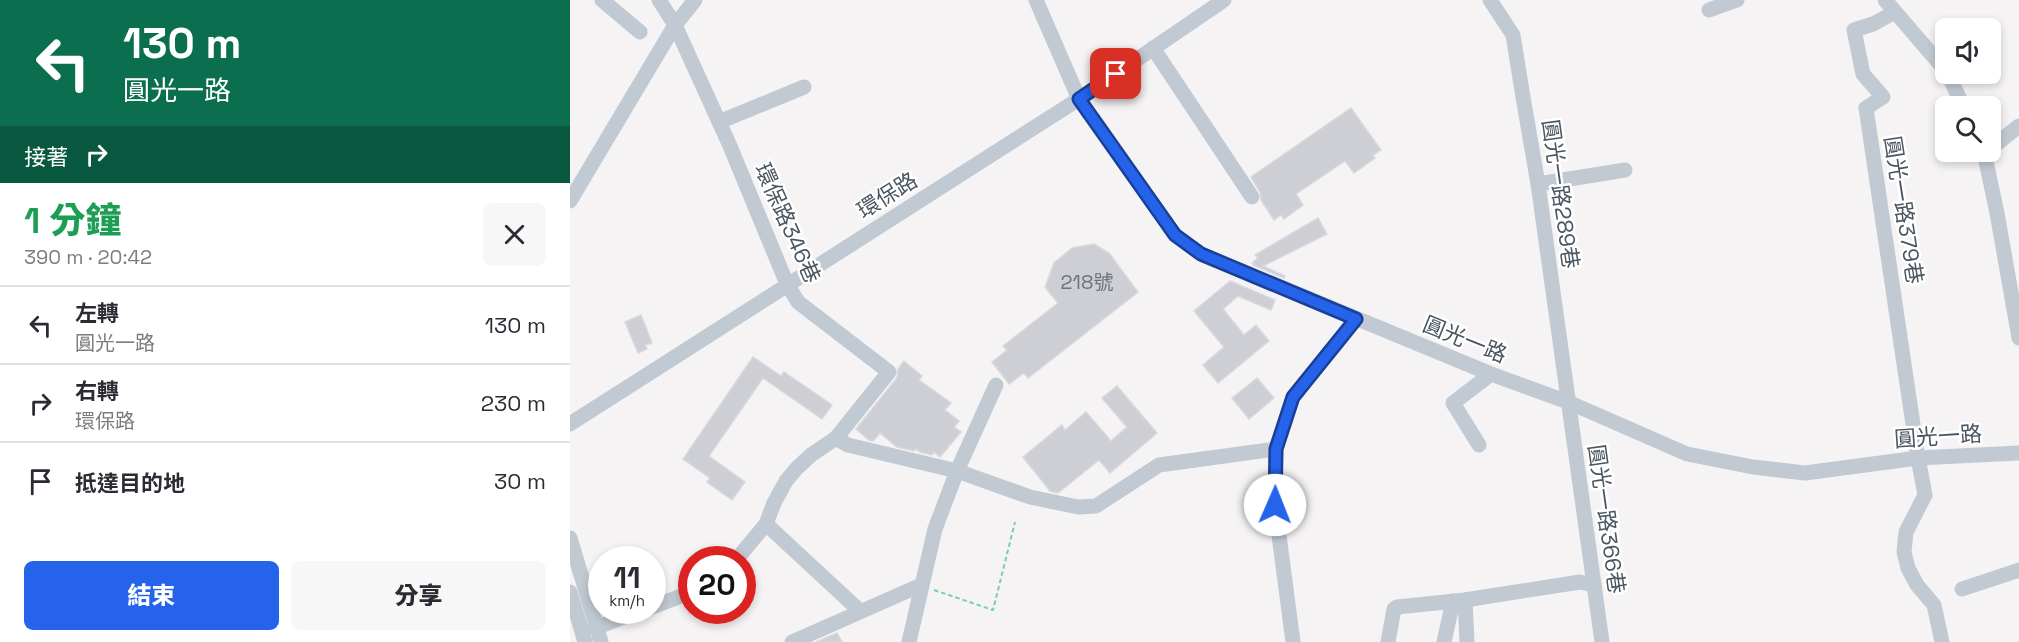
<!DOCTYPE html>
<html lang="zh-TW">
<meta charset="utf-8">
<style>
body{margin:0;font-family:"Space Grotesk","Noto Sans TC",sans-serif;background:#f7f7f7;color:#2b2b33;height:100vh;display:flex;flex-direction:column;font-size:22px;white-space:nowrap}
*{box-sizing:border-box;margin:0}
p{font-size:20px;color:#7c7c81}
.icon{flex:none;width:33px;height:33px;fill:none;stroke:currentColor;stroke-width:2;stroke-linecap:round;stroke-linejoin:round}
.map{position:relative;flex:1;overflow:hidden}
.details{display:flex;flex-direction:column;background:#fff;width:570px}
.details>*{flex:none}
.hud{background:#0b6e4f;color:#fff;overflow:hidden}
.controls{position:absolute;left:1365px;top:18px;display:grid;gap:12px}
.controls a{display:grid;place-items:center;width:66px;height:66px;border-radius:9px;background:#fff;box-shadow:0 3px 9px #0003;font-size:30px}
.speed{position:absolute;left:18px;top:546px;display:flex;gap:12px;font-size:30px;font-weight:700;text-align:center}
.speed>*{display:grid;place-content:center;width:78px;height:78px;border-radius:50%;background:#fff;box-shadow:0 3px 9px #0003;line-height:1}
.speed small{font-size:15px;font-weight:400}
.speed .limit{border:9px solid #d22;background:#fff;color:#111}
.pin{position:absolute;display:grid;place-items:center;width:51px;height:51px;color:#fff;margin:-26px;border-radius:12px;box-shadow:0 3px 9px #0006}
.me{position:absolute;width:66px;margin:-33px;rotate:1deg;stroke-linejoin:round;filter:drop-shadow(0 0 4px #0008)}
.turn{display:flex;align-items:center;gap:21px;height:126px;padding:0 24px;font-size:27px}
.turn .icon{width:78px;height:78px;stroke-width:2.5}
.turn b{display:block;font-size:42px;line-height:51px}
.then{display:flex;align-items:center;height:57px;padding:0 24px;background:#0003;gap:12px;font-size:22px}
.round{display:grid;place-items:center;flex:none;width:63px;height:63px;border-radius:9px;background:#f7f7f7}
.headline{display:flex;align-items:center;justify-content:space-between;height:102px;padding:0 24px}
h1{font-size:36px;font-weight:800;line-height:45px;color:#1e9e55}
.cta{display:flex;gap:12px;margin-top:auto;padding:12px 24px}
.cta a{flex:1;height:69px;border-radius:9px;background:#2563eb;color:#fff;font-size:24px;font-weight:800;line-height:69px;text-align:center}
.cta a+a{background:#f7f7f7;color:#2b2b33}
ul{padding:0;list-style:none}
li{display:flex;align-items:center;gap:18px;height:78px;padding:0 24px;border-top:2px solid #e1e1e2}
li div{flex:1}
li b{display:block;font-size:22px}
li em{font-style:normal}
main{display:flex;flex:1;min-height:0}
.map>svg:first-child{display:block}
</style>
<main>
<section class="details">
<div class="hud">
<div class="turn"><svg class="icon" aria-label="left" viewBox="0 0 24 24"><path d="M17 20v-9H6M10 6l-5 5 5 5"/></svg><div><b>130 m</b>圓光一路</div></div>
<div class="then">接著<svg class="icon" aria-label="right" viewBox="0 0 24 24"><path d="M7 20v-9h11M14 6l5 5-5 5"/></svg></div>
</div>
<div class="headline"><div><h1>1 分鐘</h1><p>390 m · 20:42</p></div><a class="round"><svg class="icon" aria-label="close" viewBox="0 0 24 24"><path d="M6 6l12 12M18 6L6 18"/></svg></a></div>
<ul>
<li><svg class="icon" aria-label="left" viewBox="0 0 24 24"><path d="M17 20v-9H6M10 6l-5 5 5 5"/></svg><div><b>左轉</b><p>圓光一路</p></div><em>130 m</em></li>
<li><svg class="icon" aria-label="right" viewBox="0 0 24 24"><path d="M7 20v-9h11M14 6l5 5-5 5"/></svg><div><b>右轉</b><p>環保路</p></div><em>230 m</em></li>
<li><svg class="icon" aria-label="arrive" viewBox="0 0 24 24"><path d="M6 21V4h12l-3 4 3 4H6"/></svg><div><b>抵達目的地</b></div><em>30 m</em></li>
</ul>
<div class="cta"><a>結束</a><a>分享</a></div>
</section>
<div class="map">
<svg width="1449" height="642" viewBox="0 0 1449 642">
<rect width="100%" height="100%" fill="#f5f3f3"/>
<g fill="#cdcfd5" stroke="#d7d9de" stroke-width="1.5">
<path d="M 781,108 L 811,150 L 803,155 L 805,158 L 784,173 L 775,161 L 726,194 L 733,205 L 714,219 L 711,215 L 704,220 L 691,200 L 690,192 L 681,177 Z"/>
<path d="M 748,218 L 757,234 L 693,266 L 715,276 L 714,278 L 683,265 L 684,264 L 682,263 L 688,258 L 685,255 Z"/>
<path d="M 524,244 L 539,253 L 568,292 L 458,378 L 454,373 L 439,384 L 422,362 L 437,350 L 433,346 L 488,303 L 475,287 L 484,263 L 502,248 Z"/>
<path d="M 660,281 L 705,300 L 701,310 L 668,296 L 653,309 L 674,335 L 686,325 L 699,341 L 648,383 L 633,365 L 654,347 L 624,311 Z"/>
<path d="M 71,315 L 82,343 L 75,345 L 77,349 L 68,353 L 55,322 Z"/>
<path d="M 183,357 L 211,376 L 214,372 L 262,405 L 252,419 L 193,378 L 139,456 L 175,482 L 162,500 L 137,482 L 140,478 L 113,459 Z"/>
<path d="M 334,361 L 352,376 L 349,380 L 381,403 L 375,410 L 389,421 L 384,427 L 391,432 L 370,457 L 364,452 L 362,455 L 350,452 L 346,449 L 344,451 L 327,447 L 310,433 L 303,441 L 299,440 L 286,429 L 327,378 L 328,369 Z"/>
<path d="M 687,378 L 704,398 L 679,419 L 662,398 Z"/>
<path d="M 547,386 L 587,433 L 540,473 L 529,460 L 488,493 L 480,491 L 453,457 L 492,425 L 495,430 L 516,412 L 541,441 L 557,427 L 532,398 Z"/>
<path d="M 267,633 L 272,642 L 246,642 Z"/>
</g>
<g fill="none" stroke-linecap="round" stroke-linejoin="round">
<path stroke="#7ad0a6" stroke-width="2" stroke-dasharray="4.5 3" stroke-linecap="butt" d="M 364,590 L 423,610 L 445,522"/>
<g stroke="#c1cad2" stroke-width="15">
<path d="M 32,0 L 70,32"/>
<path d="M 89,0 L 105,25 L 160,146 L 217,284 L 228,302 L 319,372 L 266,438 L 241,455 L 226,469 L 216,481 L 204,503 L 196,524 L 166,560"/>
<path d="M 466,0 L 509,99 L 605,235 L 631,254 L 921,374 L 998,402 L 1117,454 L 1183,467 L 1235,473 L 1348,458 L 1449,453"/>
<path d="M 920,0 L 943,35 L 953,97 L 968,184 L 1032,642"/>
<path d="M 1315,0 L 1376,71"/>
<path d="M 1139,10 L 1167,0"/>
<path d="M 1325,12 L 1303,24 L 1284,30 L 1293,74 L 1313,97 L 1296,108 L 1348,458 L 1355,495 L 1336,532 L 1334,552 L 1338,568 L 1347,585 L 1364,605 L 1372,642"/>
<path d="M 583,48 L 682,197"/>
<path d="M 1378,74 L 1393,106"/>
<path d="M 149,122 L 234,87"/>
<path d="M 1420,149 L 1449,126"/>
<path d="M 1414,152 L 1427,213 L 1449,338"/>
<path d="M 968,184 L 1055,170"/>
<path d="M 0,201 L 105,25 L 125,0"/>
<path d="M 0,424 L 509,99 L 654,0"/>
<path d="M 266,438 L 278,445 L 387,471 L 460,497 L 508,507 L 526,506 L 589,465 L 706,449"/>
<path d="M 909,445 L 883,403 L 921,374"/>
<path d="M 196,524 L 290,611"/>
<path d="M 0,538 L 31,642"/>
<path d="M 1392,589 L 1449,570"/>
<path d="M 0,592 L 15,642"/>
<path d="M 895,600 L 897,642"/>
<path d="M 82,607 L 122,592"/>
<path d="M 25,628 L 72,610"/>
<path d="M 222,642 L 351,585"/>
<path d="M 339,642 L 365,529 L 387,471 L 426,385"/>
<path d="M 723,642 L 705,505 L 706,449 L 723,397 L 786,319"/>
<path d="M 818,642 L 824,609 L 827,607 L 895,600 L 1010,582 L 1024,585"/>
<path d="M 874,642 L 883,601"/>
</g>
</g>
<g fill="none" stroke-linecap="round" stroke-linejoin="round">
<defs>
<path id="route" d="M 546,74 L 509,99 L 605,235 L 631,254 L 786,319 L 723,397 L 706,449 L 705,505"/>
</defs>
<use href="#route" stroke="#184099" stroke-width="15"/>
<use href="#route" stroke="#2563eb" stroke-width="10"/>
</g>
<g text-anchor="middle" stroke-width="5" stroke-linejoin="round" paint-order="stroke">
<g font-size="20" fill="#6b747e">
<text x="517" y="289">218號</text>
</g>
<g font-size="22" fill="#4a5661" stroke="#fff">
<text transform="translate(991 194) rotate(82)" y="8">圓光一路289巷</text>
<text transform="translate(317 195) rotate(-32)" y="8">環保路</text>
<text transform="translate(1334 210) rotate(81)" y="8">圓光一路379巷</text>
<text transform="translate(218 223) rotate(66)" y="8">環保路346巷</text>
<text transform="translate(895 339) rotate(22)" y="8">圓光一路</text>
<text transform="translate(1368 436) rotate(-4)" y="8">圓光一路</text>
<text transform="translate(1037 519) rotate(82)" y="8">圓光一路366巷</text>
</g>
</g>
</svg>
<div class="controls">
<a><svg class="icon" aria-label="sound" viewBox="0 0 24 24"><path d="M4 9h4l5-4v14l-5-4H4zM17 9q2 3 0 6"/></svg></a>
<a><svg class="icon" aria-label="search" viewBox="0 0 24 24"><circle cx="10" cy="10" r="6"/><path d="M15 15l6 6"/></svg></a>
</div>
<div class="speed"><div>11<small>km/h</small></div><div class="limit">20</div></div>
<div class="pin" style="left:546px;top:74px;background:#d93025"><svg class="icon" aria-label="arrive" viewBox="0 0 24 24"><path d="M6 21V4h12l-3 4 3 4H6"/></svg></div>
<svg class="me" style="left:705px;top:505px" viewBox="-20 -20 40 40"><circle r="19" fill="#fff"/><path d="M0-13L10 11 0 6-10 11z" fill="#2563eb"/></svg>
</div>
</main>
